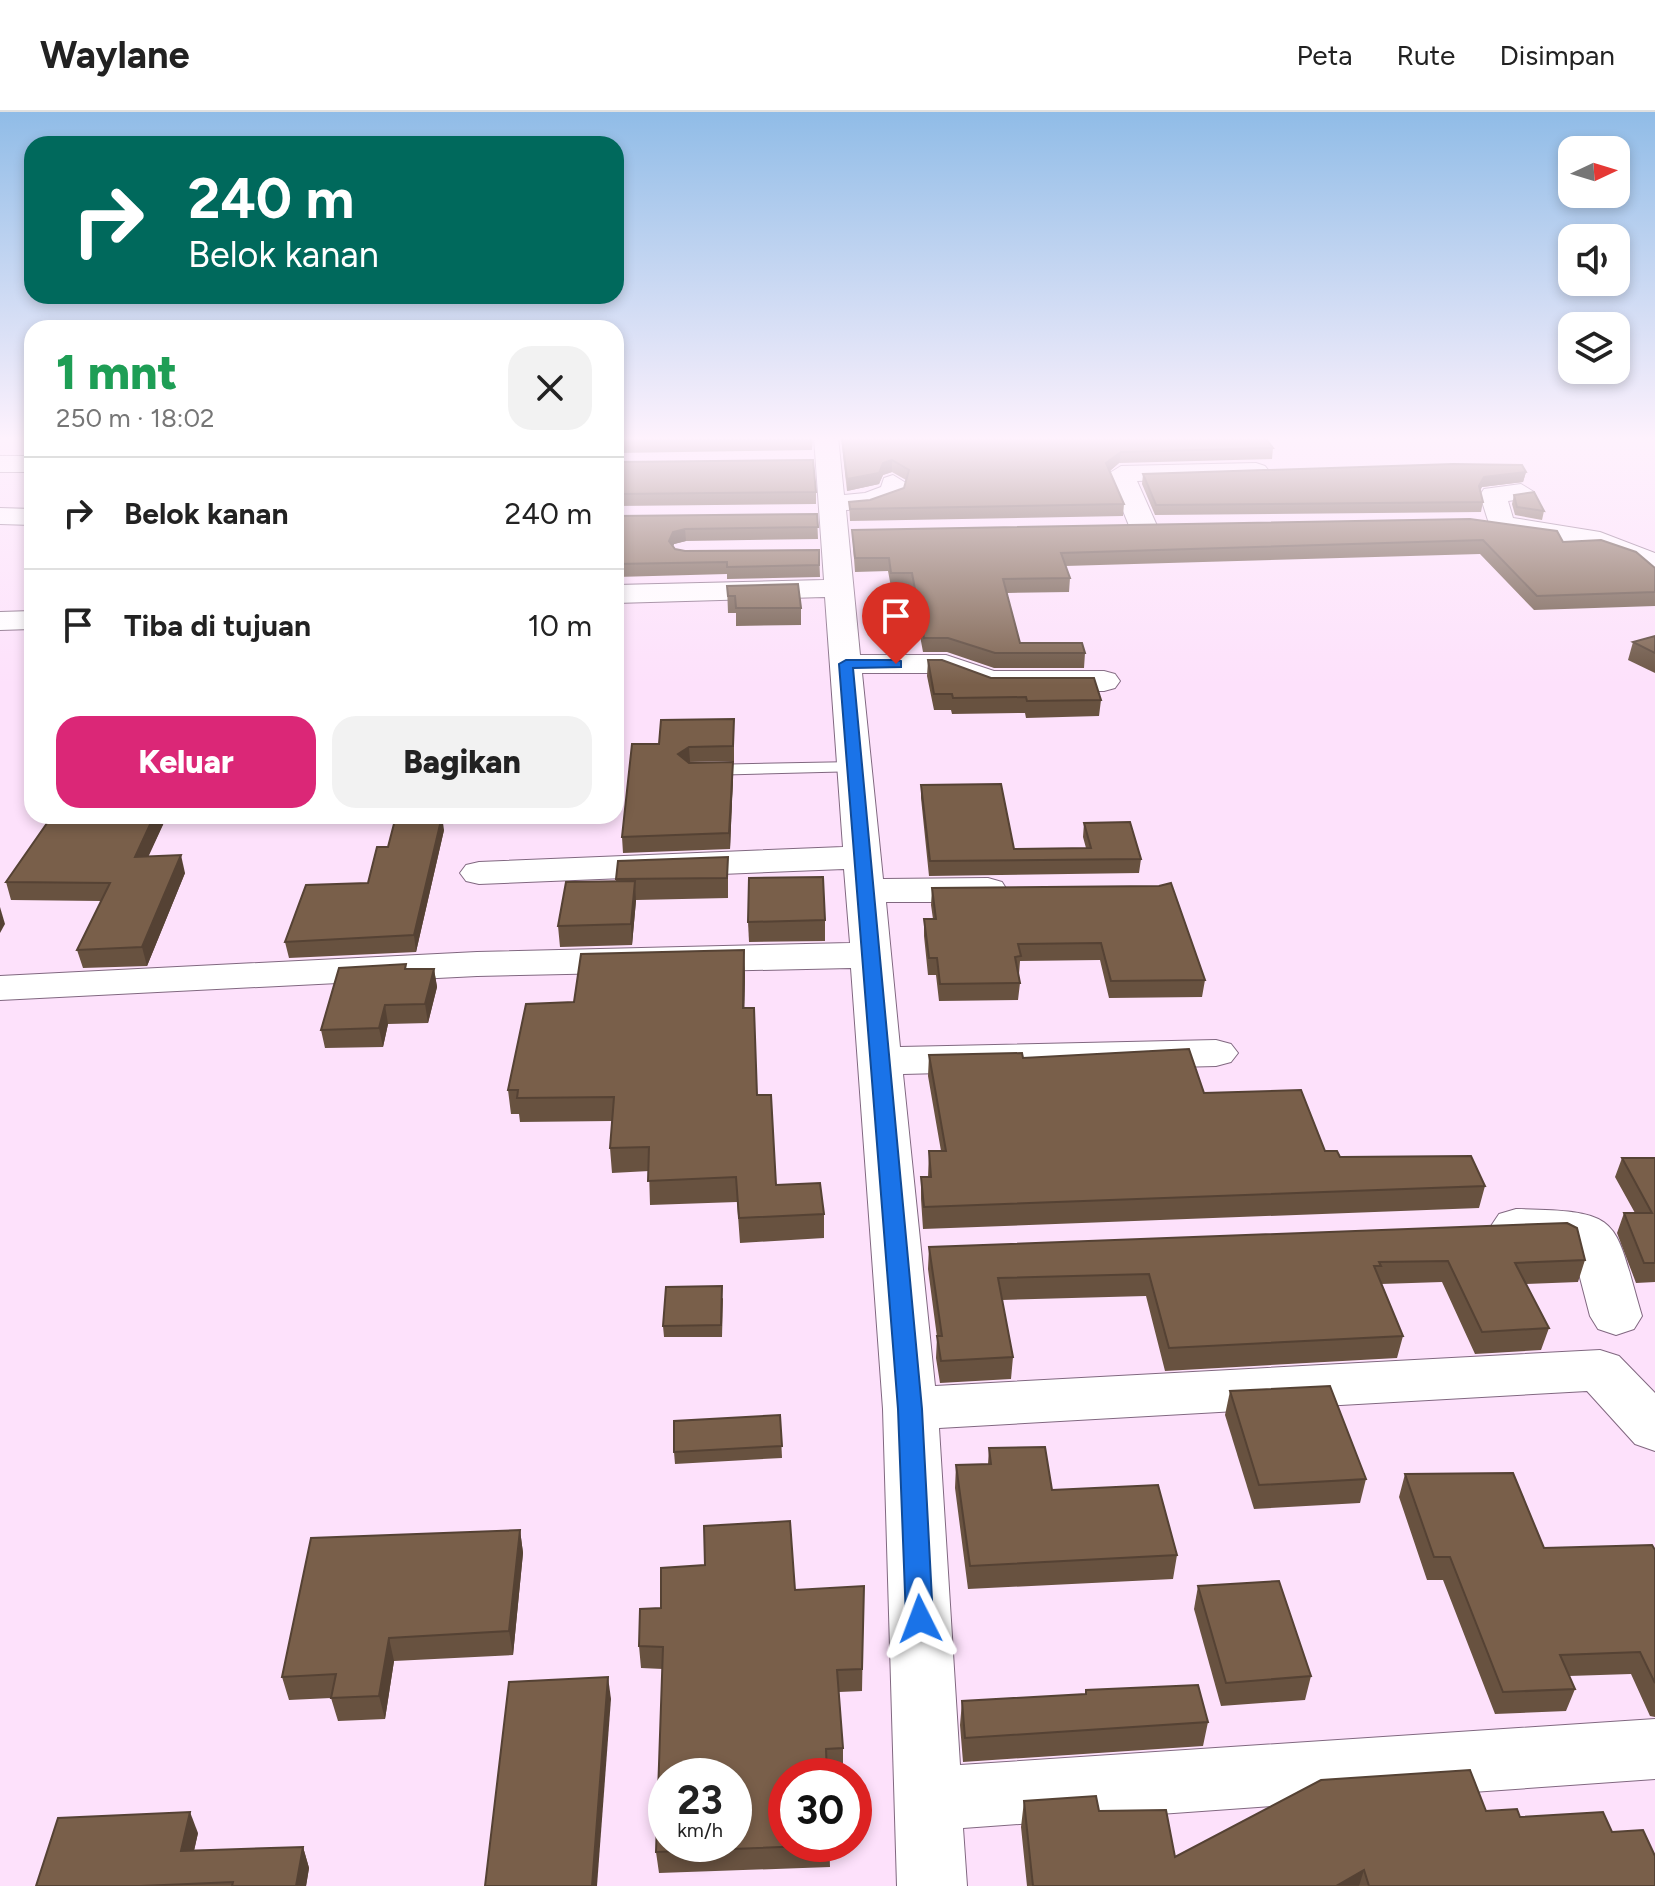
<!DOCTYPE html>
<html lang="id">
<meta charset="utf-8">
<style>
body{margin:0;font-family:Figtree,sans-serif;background:#f2f2f2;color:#222;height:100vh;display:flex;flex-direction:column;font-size:30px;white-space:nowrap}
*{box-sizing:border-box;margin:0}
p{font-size:26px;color:#767676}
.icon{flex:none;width:44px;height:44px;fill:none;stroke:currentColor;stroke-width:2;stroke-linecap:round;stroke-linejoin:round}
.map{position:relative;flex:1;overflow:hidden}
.panel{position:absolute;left:24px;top:208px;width:600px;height:504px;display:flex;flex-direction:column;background:#fff;border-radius:24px;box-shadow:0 4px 12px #0003}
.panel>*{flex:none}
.banner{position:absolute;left:24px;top:24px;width:600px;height:168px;border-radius:24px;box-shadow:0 4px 12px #0003;background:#00695c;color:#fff;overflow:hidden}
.needle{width:52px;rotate:86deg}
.buttons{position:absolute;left:1558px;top:24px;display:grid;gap:16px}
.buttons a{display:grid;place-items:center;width:72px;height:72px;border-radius:16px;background:#fff;box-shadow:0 4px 12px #0003;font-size:40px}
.speed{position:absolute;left:648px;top:1646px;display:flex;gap:16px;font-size:40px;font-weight:700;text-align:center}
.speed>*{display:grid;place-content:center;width:104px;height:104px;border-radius:50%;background:#fff;box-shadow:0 4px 12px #0003;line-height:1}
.speed small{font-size:20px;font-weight:400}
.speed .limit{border:12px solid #d22;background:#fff;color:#111}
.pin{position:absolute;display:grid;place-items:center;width:68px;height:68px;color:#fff;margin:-82px -34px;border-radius:50% 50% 50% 0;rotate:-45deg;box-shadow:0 0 8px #0007}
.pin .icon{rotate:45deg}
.me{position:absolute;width:88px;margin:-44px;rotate:357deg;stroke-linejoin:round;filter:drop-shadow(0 0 6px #0008)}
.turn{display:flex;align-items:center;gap:28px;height:168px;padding:0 32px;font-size:36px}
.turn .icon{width:104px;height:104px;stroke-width:2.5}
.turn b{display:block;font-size:56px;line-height:68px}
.round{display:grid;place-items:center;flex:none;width:84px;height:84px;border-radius:24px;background:#f2f2f2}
.summary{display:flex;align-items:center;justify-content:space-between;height:136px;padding:0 32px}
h1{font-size:48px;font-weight:800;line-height:60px;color:#1e9e55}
.button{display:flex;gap:16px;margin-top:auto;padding:16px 32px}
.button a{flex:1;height:92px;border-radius:24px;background:#db2777;color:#fff;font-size:32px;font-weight:800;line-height:92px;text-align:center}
.button a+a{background:#f2f2f2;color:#222}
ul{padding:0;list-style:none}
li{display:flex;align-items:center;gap:24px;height:112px;padding:0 32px;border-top:2px solid #e0e0e0}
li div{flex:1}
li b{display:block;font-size:30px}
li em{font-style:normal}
header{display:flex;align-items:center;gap:48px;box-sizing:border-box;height:112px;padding:0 40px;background:#fff;border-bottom:2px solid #e0e0e0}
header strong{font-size:38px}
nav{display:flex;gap:44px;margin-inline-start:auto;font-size:28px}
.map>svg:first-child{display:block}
</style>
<header>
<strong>Waylane</strong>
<nav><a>Peta</a><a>Rute</a><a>Disimpan</a></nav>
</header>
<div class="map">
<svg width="1655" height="1774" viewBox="0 0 1655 1774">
<rect width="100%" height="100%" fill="#fde1fb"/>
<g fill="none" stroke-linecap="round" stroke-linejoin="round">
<defs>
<path id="lane" d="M 855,650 L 863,655 L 861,659 L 706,663 L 698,658 L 706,653 Z"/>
<g id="street">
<path d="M 814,325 L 838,325 L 844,383 L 865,381 L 881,375 L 884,366 L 893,363 L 906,371 L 903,385 L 869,397 L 846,398 L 860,543 L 946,543 L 994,559 L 1104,559 L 1115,562 L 1120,569 L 1115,576 L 1104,579 L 990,579 L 942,561 L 862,561 L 883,767 L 988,766 L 1002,770 L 1007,778 L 1002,786 L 988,790 L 886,790 L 900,935 L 1216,928 L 1231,932 L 1238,941 L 1231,950 L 1216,954 L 903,962 L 935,1274 L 1600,1238 L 1619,1244 L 1655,1281 L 1655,1339 L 1635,1332 L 1587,1279 L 939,1316 L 960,1653 L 1655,1607 L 1655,1667 L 963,1716 L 967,1774 L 897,1774 L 883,1297 L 851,856 L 477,864 L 0,888 L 0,864 L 477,840 L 850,831 L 844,757 L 479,772 L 466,769 L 460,761 L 466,753 L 479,750 L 843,735 L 825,485 L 616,491 L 616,473 L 824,468 Z"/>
<rect x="0" y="344" width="32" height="16"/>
<path d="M 1256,351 L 1265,354 L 1269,359 L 1265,364 L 1137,369 L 1158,416 L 1154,422 L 1134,422 L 1130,416 L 1108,362 L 1121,354 Z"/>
<path d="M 1521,372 L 1534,380 L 1530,386 L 1508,389 L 1513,406 L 1600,420 L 1655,441 L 1655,459 L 1584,433 L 1491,418 L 1480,383 L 1484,377 Z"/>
<path d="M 0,396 L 32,397 L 32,413 L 0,412 Z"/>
<path d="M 32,499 L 32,517 L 0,518 L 0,500 Z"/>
<path d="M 1516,1097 C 1625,1099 1613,1106 1642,1204 L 1634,1217 L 1616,1223 L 1598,1217 L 1590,1204 L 1572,1135 L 1516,1131 L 1499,1126 L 1491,1114 L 1499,1102 Z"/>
</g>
</defs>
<use href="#lane" stroke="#816880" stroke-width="2"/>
<use href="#street" stroke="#816880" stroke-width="2"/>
<use href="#lane" fill="#fff" fill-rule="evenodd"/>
<use href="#street" fill="#fff" fill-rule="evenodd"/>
</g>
<g fill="#685240">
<path d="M 616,325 L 813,325 L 812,338 L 616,341 Z"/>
<path d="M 841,325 L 1265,325 L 1273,336 L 1272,347 L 1119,351 L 1110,359 L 1124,392 L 1123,404 L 850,409 L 849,390 L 870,388 L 904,376 L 906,368 L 892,360 L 883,363 L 879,372 L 847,379 Z"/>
<path d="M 616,350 L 816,380 L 816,392 L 616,394 Z"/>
<path d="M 1526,360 L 1523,370 L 1482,375 L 1480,378 L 1483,390 L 1481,400 L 1155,403 L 1142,372 L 1143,362 Z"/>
<path d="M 1514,383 L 1544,399 L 1542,408 L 1515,403 L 1512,392 Z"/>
<path d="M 817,402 L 818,427 L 686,429 L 674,432 L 673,434 L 675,437 L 685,439 L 819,438 L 820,465 L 727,467 L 727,462 L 616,465 L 616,404 Z"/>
<path d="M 852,418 L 1563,430 L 1655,456 L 1655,494 L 1534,498 L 1480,442 L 1065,454 L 1070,466 L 1069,480 L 1007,481 L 1020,531 L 1085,541 L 1084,556 L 994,556 L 947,540 L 923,540 L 911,475 L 891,475 L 888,459 L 855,460 Z"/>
<path d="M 727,474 L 801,496 L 801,513 L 736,514 L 736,501 L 728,501 Z"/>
<path d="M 1655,524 L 1655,561 L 1628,548 L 1633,530 Z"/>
<path d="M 928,548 L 991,566 L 1101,588 L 1099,604 L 1026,606 L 1025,601 L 952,602 L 951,598 L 934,598 L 927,564 Z"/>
<path d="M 734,622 L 734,649 L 689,650 L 733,665 L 730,737 L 623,741 L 622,725 L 659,632 Z"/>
<path d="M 921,673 L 1014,737 L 1086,736 L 1083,725 L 1084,711 L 1141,747 L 1139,761 L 929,764 L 921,686 Z"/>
<path d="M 52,704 L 167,704 L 148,744 L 185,761 L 147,854 L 83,856 L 77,838 L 101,789 L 11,788 L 6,770 Z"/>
<path d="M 444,718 L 416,840 L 289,846 L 285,830 L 368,771 L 388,735 Z"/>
<path d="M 728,745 L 728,786 L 636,788 L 632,833 L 560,835 L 558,814 L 616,769 L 618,749 Z"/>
<path d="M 1159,774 L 1205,868 L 1202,885 L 1109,886 L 1100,848 L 1020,849 L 1019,862 L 1018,862 L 1020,871 L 1018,888 L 939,889 L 936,863 L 928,863 L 924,824 L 924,807 L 933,807 L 931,793 L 932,776 Z"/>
<path d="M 825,808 L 825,829 L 749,830 L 748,810 Z"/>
<path d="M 407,857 L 434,857 L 437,875 L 428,911 L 388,912 L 383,935 L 325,936 L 321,918 Z"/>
<path d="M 745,861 L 744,896 L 757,983 L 776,1073 L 824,1102 L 824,1126 L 740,1131 L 737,1090 L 650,1093 L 649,1059 L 612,1061 L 610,1036 L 612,1009 L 520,1010 L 519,1002 L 511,1002 L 508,978 L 574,890 Z"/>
<path d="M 929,943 L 1023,946 L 1204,981 L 1340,1045 L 1485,1074 L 1479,1096 L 923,1117 L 921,1087 L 921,1065 L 928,1065 L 929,1039 L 941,1039 L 928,964 Z"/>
<path d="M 1622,1046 L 1655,1046 L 1655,1170 L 1636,1171 L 1617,1121 L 1624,1101 L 1635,1101 L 1615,1065 Z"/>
<path d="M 929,1135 L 1585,1148 L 1578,1170 L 1526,1172 L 1549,1216 L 1541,1238 L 1475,1242 L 1442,1170 L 1381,1172 L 1403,1224 L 1397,1246 L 1165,1259 L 1146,1184 L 1002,1188 L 1013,1245 L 1011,1267 L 940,1271 L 936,1246 L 937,1225 L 928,1157 Z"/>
<path d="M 723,1186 L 722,1225 L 664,1225 L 663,1214 Z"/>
<path d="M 1230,1279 L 1366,1367 L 1360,1391 L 1254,1397 L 1225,1303 Z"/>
<path d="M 780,1303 L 782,1346 L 675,1352 L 674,1340 Z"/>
<path d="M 989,1336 L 1052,1378 L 1177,1443 L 1173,1467 L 968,1477 L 955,1376 L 956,1353 L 988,1352 Z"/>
<path d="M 1405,1362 L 1544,1436 L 1655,1438 L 1655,1605 L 1650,1604 L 1631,1562 L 1569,1564 L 1575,1577 L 1566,1599 L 1495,1602 L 1443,1468 L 1427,1468 L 1399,1385 Z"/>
<path d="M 520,1418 L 523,1441 L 513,1543 L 394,1549 L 385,1607 L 338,1609 L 331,1586 L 289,1588 L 282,1565 Z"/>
<path d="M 864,1474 L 862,1579 L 839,1580 L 843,1636 L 843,1658 L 827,1659 L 830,1755 L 659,1761 L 656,1740 L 663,1557 L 641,1556 L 639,1534 L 661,1496 L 795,1478 Z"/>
<path d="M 1198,1474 L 1311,1564 L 1305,1588 L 1221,1594 L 1194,1497 Z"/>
<path d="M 1086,1578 L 1208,1610 L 1203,1634 L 963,1650 L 960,1613 L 962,1589 L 1085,1582 Z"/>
<path d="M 1024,1689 L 1099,1699 L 1175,1745 L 1486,1699 L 1612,1720 L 1655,1774 L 1027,1774 L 1021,1715 Z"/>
<path d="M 198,1721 L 194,1739 L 303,1735 L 309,1756 L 306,1774 L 36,1774 Z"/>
</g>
<g fill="#554234">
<path d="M 1121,340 L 1119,351 L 1105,363 L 1106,351 Z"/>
<path d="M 892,348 L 892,360 L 883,363 L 879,372 L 847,379 L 847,367 Z"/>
<path d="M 1526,360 L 1523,370 L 1482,375 L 1477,384 L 1479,374 L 1484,365 Z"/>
<path d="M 685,417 L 686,429 L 674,432 L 670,442 L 669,429 L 673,420 Z"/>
<path d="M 689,635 L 690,650 L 679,657 L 678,642 Z"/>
<path d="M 733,650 L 733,665 L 730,737 L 729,721 Z"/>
<path d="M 154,704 L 167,704 L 140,763 L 135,745 Z"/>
<path d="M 442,704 L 444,718 L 416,840 L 414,823 Z"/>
<path d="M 181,743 L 185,761 L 147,854 L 142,835 Z"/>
<path d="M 635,769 L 636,789 L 632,833 L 631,812 Z"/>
<path d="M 0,795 L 5,812 L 0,821 Z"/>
<path d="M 744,838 L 745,861 L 744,919 L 743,896 Z"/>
<path d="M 434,857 L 437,875 L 428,911 L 425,892 Z"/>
<path d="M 385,893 L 388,912 L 383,935 L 379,916 Z"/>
<path d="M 520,1418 L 523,1441 L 513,1543 L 509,1519 Z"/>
<path d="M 389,1526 L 394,1549 L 385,1607 L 379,1584 Z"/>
<path d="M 608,1565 L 611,1587 L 597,1774 L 592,1774 Z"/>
<path d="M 190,1700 L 198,1721 L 189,1760 L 181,1739 Z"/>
<path d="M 303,1735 L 309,1756 L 306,1774 L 296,1774 Z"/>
<path d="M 1364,1758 L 1359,1774 L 1336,1774 Z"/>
</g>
<g fill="#795f4a" stroke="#554234" stroke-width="2" fill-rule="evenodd">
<path d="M 616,325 L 812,325 L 812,327 L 616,330 Z"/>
<path d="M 842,325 L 1265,325 L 1273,336 L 1121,340 L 1106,351 L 1124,392 L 850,397 L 849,390 L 870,388 L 904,376 L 909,358 L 892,348 L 883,351 L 879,361 L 847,367 Z"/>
<path d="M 813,348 L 816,380 L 616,382 L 616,350 Z"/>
<path d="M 1453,352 L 1522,353 L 1526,360 L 1484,365 L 1479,374 L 1483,390 L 1156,393 L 1143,362 Z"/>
<path d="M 1534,380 L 1544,399 L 1517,395 L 1514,383 Z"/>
<path d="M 817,402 L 818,415 L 685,417 L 673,420 L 669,429 L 675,437 L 685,439 L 819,438 L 819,453 L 727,455 L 727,450 L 616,452 L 616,404 Z"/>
<path d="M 1470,407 L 1557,419 L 1563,430 L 1601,428 L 1636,440 L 1655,456 L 1655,480 L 1537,484 L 1483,428 L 1061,441 L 1070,466 L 1003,467 L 1020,531 L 1082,531 L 1085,541 L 995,541 L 948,526 L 924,526 L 912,461 L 891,461 L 889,446 L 855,446 L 852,418 Z"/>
<path d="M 798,472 L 801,496 L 736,496 L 735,484 L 728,484 L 727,474 Z"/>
<path d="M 1655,524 L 1655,541 L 1633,530 Z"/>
<path d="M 928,548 L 942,548 L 991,566 L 1094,566 L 1101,588 L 1027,589 L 1026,585 L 953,586 L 952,582 L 934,582 Z"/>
<path d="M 734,607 L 733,634 L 689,635 L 678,642 L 689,651 L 733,650 L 729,721 L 622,725 L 632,632 L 659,632 L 661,608 Z"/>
<path d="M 1001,672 L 1014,737 L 1091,736 L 1084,711 L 1130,710 L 1141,747 L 930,749 L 921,673 Z"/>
<path d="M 52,704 L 154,704 L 135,745 L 181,743 L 142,835 L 77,838 L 110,771 L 6,770 Z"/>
<path d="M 396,704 L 442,704 L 414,823 L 285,830 L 306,773 L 368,771 L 377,735 L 388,735 Z"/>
<path d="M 728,745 L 727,766 L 616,767 L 618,749 Z"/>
<path d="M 823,765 L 825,808 L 748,810 L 749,766 Z"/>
<path d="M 635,769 L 631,812 L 558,814 L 566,770 Z"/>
<path d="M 1171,771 L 1205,868 L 1111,869 L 1101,831 L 1018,832 L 1021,844 L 1015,845 L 1020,871 L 940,872 L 937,846 L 929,846 L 924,807 L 936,807 L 932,776 L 1159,774 Z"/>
<path d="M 744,838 L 743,896 L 754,896 L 757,983 L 771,983 L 776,1073 L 820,1071 L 824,1102 L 739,1106 L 736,1065 L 648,1069 L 649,1035 L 610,1036 L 614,985 L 517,986 L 518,978 L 508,978 L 526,892 L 574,890 L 581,842 Z"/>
<path d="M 406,852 L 405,857 L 434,857 L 425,892 L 385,893 L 379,916 L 321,918 L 339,856 Z"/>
<path d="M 1189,937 L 1204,981 L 1301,978 L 1325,1039 L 1337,1039 L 1340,1045 L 1471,1044 L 1485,1074 L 924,1095 L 921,1065 L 931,1065 L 929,1039 L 946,1039 L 929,943 L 1022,941 L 1023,946 Z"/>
<path d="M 1622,1046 L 1655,1046 L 1655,1151 L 1644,1151 L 1624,1101 L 1652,1101 Z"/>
<path d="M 1567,1111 L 1577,1116 L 1585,1148 L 1515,1151 L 1549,1216 L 1482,1220 L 1448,1149 L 1379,1150 L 1381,1154 L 1374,1154 L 1403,1224 L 1169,1236 L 1149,1162 L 998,1166 L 1013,1245 L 941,1249 L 937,1224 L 942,1224 L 929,1135 Z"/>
<path d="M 722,1174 L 721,1213 L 663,1214 L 666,1175 Z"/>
<path d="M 1330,1274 L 1366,1367 L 1259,1373 L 1230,1279 Z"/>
<path d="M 780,1303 L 782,1334 L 674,1340 L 674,1309 Z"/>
<path d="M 1045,1335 L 1052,1378 L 1158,1373 L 1177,1443 L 970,1454 L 956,1353 L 991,1352 L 989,1336 Z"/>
<path d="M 1513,1361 L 1544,1436 L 1652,1433 L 1655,1438 L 1655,1571 L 1640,1540 L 1560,1543 L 1575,1577 L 1503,1580 L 1450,1445 L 1434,1445 L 1405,1362 Z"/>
<path d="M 790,1409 L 795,1478 L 864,1474 L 862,1557 L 837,1558 L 843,1636 L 826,1637 L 827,1664 L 786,1664 L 786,1732 L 830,1732 L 830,1733 L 656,1740 L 663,1535 L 639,1534 L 640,1497 L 661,1496 L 661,1456 L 705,1453 L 704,1414 ZM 666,1664 L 734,1664 L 734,1732 L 666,1732 Z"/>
<path d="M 520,1418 L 509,1519 L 389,1526 L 379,1584 L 331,1586 L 336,1562 L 282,1565 L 311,1426 Z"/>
<path d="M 1279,1469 L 1311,1564 L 1226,1571 L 1198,1474 Z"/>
<path d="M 608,1565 L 592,1774 L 485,1774 L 509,1570 Z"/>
<path d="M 1198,1573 L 1208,1610 L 965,1626 L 962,1589 L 1086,1582 L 1086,1578 Z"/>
<path d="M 1470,1658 L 1486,1699 L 1517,1697 L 1520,1705 L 1603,1700 L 1612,1720 L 1643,1718 L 1655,1744 L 1655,1774 L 1369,1774 L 1364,1758 L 1336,1774 L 1033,1774 L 1024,1689 L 1096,1684 L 1099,1699 L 1166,1698 L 1175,1745 L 1321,1668 Z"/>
<path d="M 190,1700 L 181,1739 L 303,1735 L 296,1774 L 232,1774 L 233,1770 L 141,1774 L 36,1774 L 58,1706 Z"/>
</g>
<linearGradient id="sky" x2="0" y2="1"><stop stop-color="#90bce7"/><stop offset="0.57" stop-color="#fef2fd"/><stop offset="1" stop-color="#fef2fd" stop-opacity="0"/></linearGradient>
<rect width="1655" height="573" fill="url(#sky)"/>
<path fill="#1a73e8" stroke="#114b97" stroke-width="2" d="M 896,548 L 901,549 L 901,555 L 853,556 L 922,1297 L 933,1507 L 929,1515 L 920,1518 L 910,1515 L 906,1507 L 898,1297 L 839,552 L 846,548 Z"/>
</svg>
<div class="buttons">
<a><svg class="needle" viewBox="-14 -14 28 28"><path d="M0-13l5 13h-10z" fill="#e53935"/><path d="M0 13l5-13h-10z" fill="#767676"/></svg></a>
<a><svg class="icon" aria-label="sound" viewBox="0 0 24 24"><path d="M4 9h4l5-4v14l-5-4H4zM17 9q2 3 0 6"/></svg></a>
<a><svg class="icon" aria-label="layers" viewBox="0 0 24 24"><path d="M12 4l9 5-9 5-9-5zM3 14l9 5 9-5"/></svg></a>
</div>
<div class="speed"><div>23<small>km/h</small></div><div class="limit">30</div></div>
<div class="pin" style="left:896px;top:552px;background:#d93025"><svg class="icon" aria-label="arrive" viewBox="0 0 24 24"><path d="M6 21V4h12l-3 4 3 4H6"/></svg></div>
<svg class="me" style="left:920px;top:1507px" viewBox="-20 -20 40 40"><path d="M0-17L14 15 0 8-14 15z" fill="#1a73e8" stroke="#fff" stroke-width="4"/></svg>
<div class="banner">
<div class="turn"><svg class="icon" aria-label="right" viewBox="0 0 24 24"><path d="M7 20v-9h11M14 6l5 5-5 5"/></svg><div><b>240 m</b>Belok kanan</div></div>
</div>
<section class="panel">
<div class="summary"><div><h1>1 mnt</h1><p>250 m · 18:02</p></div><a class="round"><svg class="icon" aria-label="close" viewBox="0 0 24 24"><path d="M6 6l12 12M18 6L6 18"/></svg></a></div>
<ul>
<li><svg class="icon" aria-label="right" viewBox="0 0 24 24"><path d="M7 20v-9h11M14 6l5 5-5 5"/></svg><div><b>Belok kanan</b></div><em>240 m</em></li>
<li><svg class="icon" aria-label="arrive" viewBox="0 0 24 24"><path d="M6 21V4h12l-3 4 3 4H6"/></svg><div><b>Tiba di tujuan</b></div><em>10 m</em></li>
</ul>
<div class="button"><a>Keluar</a><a>Bagikan</a></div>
</section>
</div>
